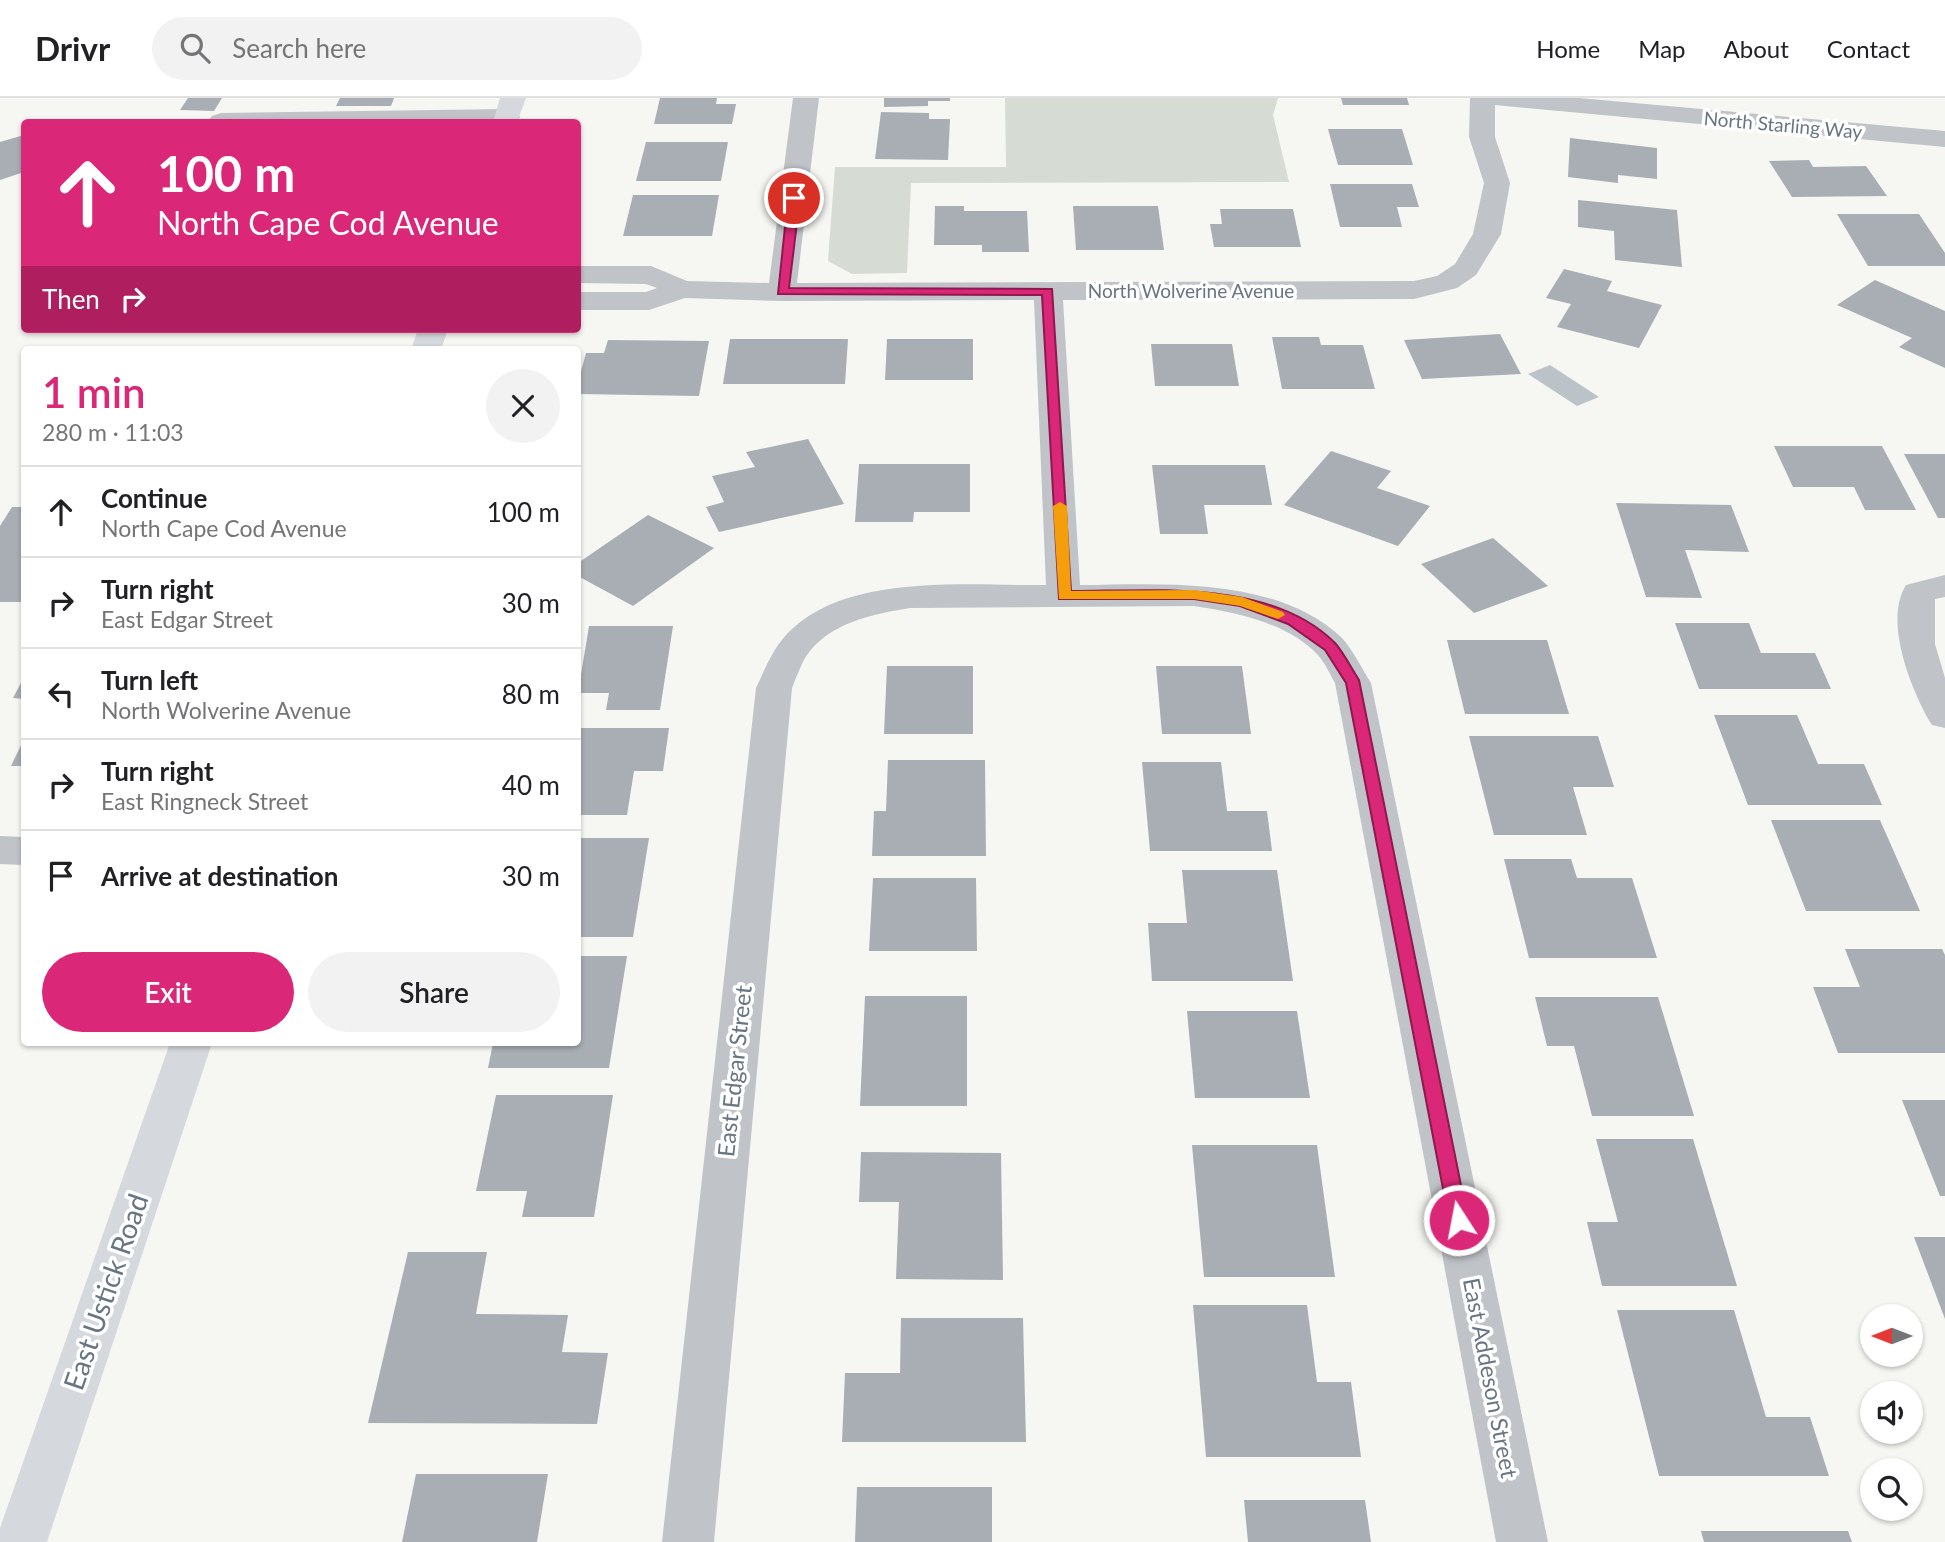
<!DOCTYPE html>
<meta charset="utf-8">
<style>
body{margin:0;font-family:Lato,sans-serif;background:#f2f2f2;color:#202124;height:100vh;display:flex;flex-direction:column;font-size:26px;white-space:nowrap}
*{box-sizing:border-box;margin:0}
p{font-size:23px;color:#757577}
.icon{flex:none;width:38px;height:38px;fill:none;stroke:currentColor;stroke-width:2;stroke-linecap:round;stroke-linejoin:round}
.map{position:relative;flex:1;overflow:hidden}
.sheet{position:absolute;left:21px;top:248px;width:560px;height:700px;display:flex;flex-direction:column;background:#fff;border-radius:7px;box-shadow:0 2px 5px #0004}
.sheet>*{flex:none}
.hud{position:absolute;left:21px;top:21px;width:560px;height:214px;border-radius:7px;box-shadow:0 2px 5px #0004;background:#db2777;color:#fff;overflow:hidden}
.needle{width:46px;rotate:270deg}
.fabs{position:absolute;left:1860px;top:1206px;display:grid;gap:14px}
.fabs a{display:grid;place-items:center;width:63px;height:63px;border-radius:50%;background:#fff;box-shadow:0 2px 5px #0004;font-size:35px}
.pin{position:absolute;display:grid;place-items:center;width:60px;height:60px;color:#fff;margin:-30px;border:4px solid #fff;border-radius:50%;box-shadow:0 2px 7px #0007}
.me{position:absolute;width:77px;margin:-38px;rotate:349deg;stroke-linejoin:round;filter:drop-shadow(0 0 5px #0008)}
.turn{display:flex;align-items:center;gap:24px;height:147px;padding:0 21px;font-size:32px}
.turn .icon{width:91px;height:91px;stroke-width:2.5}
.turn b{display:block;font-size:49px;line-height:60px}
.then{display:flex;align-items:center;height:66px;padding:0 21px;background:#0003;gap:14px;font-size:26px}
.round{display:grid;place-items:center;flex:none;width:74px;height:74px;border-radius:37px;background:#f2f2f2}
.overview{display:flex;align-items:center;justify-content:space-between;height:119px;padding:0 21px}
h1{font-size:42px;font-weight:600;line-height:52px;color:#db2777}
.cta{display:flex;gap:14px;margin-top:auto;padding:14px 21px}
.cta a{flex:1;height:80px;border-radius:42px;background:#db2777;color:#fff;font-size:28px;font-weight:600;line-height:80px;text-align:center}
.cta a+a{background:#f2f2f2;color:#202124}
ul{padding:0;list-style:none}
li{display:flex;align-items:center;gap:21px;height:91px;padding:0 21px;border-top:2px solid #e0e0e0}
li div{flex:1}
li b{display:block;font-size:26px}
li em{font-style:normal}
header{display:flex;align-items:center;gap:42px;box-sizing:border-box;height:98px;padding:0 35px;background:#fff;border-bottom:2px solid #e0e0e0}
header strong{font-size:33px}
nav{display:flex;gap:38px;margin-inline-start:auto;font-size:24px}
.search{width:490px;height:63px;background:#f2f2f2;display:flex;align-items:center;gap:18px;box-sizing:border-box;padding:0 24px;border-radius:38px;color:#757577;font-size:26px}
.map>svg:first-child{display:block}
</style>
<header>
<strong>Drivr</strong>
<div class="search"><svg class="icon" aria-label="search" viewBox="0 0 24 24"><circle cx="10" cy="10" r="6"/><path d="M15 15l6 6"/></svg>Search here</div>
<nav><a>Home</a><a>Map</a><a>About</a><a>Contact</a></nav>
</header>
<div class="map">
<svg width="1945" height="1444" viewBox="0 0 1945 1444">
<rect width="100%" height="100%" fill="#f6f6f3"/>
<path fill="#d6dbd3" d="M 1005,0 L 1278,0 L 1273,17 L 1289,84 L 911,85 L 907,175 L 852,176 L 828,163 L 835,69 L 1006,69 Z"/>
<path fill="#bbc3c9" d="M 1550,267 L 1599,299 L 1577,308 L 1528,276 Z"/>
<g fill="#a8aeb4">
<path d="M 188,0 L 222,0 L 214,13 L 180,12 Z"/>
<path d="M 340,0 L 394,0 L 391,8 L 336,8 Z"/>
<path d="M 660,0 L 717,0 L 716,6 L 736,6 L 732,26 L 654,26 Z"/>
<path d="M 884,0 L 950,0 L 950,3 L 928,3 L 928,8 L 884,9 Z"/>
<path d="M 1341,0 L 1407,0 L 1409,7 L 1343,7 Z"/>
<path d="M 881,14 L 929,15 L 929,21 L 950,21 L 948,62 L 875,61 Z"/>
<path d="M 1328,31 L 1402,31 L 1413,67 L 1338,67 Z"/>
<path d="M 24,37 L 24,74 L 0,82 L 0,44 Z"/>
<path d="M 1570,40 L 1657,50 L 1657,81 L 1618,77 L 1618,85 L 1568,79 Z"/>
<path d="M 646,44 L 728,44 L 721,83 L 636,83 Z"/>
<path d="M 1809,62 L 1813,69 L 1866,68 L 1887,98 L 1792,99 L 1769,63 Z"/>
<path d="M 1330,86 L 1412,86 L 1419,109 L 1397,109 L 1402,129 L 1340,129 Z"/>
<path d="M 633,97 L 719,97 L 712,138 L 623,138 Z"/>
<path d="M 1578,102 L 1677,112 L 1682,169 L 1615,162 L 1614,133 L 1578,129 Z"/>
<path d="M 935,108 L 964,108 L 964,113 L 1027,113 L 1029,154 L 982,154 L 982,147 L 934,147 Z"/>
<path d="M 1073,108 L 1158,108 L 1164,152 L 1076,152 Z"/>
<path d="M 1220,111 L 1293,111 L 1301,149 L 1214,149 L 1210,126 L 1222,126 Z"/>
<path d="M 1837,116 L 1919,116 L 1945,155 L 1945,168 L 1868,168 Z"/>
<path d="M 1564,171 L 1612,183 L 1607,193 L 1662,207 L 1639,250 L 1557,229 L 1571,206 L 1546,200 Z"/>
<path d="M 1875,182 L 1945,213 L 1945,270 L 1899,249 L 1912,240 L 1837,207 Z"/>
<path d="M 1500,236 L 1521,276 L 1422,281 L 1404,242 Z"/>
<path d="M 1272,239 L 1319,239 L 1321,247 L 1363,247 L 1375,291 L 1282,291 Z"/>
<path d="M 730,241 L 848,241 L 845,286 L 723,286 Z"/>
<path d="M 887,241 L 973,241 L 973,282 L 885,282 Z"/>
<path d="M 608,242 L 709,243 L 699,298 L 578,296 L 578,284 L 586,255 L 604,255 Z"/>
<path d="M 1151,246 L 1232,246 L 1239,288 L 1155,288 Z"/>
<path d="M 808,341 L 844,406 L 719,434 L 706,409 L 724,404 L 712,378 L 755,369 L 746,354 Z"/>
<path d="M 1774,348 L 1882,348 L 1916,412 L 1865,412 L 1854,389 L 1793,389 Z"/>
<path d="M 1331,353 L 1391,373 L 1377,390 L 1430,408 L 1398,448 L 1284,407 Z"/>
<path d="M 1904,356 L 1945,356 L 1945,420 L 1938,420 Z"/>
<path d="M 859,366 L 970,366 L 970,414 L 914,414 L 913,424 L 855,424 Z"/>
<path d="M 1152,367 L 1265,367 L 1272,407 L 1204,407 L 1208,436 L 1160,436 Z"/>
<path d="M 1616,405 L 1731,407 L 1749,454 L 1685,452 L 1702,500 L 1646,499 Z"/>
<path d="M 12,409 L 24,409 L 24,504 L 0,504 L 0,428 Z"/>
<path d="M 648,417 L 714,450 L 633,508 L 578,478 L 578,465 Z"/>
<path d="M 1493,440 L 1548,488 L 1474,515 L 1421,466 Z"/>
<path d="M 1675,525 L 1749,525 L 1761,555 L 1815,555 L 1831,591 L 1699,591 Z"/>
<path d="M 589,528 L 673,528 L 660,612 L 606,612 L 609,595 L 578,595 Z"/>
<path d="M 1447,542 L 1547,542 L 1569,616 L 1465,616 Z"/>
<path d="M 887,568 L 973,568 L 973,636 L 884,636 Z"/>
<path d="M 1156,568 L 1242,568 L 1251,636 L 1162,636 Z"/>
<path d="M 24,579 L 24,601 L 13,600 Z"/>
<path d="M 1714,617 L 1797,617 L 1818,666 L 1864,666 L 1882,707 L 1748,707 Z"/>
<path d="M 578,630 L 669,630 L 663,673 L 634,673 L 627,717 L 578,717 Z"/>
<path d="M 1469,638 L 1598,638 L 1614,689 L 1573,689 L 1587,737 L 1494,737 Z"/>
<path d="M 24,641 L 24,668 L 11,668 Z"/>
<path d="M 888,662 L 985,662 L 986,758 L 872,758 L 874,713 L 886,713 Z"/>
<path d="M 1142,664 L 1221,664 L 1227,713 L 1267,713 L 1272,753 L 1150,753 Z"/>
<path d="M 1771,722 L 1880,722 L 1920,813 L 1806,813 Z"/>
<path d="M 578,740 L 649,740 L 633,839 L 578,839 Z"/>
<path d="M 1504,761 L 1571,761 L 1577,780 L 1632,780 L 1657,860 L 1529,860 Z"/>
<path d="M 1182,772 L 1277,772 L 1293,883 L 1152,883 L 1148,825 L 1187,825 Z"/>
<path d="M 873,780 L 976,780 L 977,853 L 869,853 Z"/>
<path d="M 1845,851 L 1942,851 L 1945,857 L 1945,955 L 1838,955 L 1813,889 L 1860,889 Z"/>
<path d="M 578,858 L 627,858 L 609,970 L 488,970 L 493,945 L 578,945 Z"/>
<path d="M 865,898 L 967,898 L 967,1008 L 860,1008 Z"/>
<path d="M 1535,899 L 1658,899 L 1694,1018 L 1592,1018 L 1574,948 L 1547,948 Z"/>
<path d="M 1187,913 L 1297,913 L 1310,1000 L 1195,1000 Z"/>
<path d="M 496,997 L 613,997 L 594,1119 L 522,1119 L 527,1093 L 476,1093 Z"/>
<path d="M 1902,1002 L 1945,1002 L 1945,1098 L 1940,1098 Z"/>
<path d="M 1596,1041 L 1693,1041 L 1737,1188 L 1602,1188 L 1587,1124 L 1618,1124 Z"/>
<path d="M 1192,1047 L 1317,1047 L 1335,1179 L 1204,1179 Z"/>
<path d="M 861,1054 L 1001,1055 L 1003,1182 L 896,1181 L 899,1104 L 859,1104 Z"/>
<path d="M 1914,1139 L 1945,1139 L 1945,1221 Z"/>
<path d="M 408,1154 L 487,1154 L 476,1216 L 568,1217 L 562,1254 L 608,1255 L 597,1326 L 368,1325 Z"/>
<path d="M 1193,1207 L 1307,1207 L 1317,1284 L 1351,1284 L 1361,1359 L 1206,1359 Z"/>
<path d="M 1617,1212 L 1734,1212 L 1766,1319 L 1810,1319 L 1829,1378 L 1659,1378 Z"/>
<path d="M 901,1220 L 1023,1220 L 1026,1344 L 842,1344 L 845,1275 L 900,1275 Z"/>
<path d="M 416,1376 L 548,1376 L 537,1444 L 402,1444 Z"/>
<path d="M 857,1389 L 992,1389 L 992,1444 L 855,1444 Z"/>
<path d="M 1244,1402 L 1365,1402 L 1371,1444 L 1248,1444 Z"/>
<path d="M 1701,1433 L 1848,1433 L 1852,1444 L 1704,1444 Z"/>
</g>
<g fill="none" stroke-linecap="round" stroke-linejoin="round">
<g fill="#c0c3c7" fill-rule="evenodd">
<path d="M 793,0 L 819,0 L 797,185 L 1414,183 L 1437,178 L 1455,166 L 1473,136 L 1484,85 L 1469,39 L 1470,0 L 1579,0 L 1945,33 L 1945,49 L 1495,7 L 1495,39 L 1510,85 L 1501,136 L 1476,177 L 1457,190 L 1414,201 L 1063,202 L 1080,487 C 1164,486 1276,478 1342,540 C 1353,552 1362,571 1371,585 L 1548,1444 L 1496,1444 L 1335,585 C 1330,576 1325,565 1318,557 C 1288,525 1235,514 1194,508 L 910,510 C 873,516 827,525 805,560 C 800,569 796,580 792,590 L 714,1444 L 662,1444 L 756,590 C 766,569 774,547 792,531 C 852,475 970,488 1046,487 L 1034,202 L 782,203 L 685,200 L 649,212 L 578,212 L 578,194 L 646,194 L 657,190 L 646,186 L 578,185 L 578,168 L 651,168 L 687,183 L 769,185 Z"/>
<path d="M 507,11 L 516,14 L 520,19 L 516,24 L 208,23 L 212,18 L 221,15 Z"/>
<path d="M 1945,477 L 1945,499 L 1935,501 L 1935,546 L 1945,580 L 1945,630 L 1932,627 C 1912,594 1883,523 1906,487 Z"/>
<path d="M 0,738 L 24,739 L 24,767 L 0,766 Z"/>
</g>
<g fill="#d5d8dc" fill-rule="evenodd">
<path d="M 500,0 L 526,0 L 517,24 L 493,24 Z"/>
<path d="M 418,231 L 448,231 L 441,252 L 411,252 Z"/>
<path d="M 170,945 L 212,945 L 47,1444 L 0,1444 L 0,1430 Z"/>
</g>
</g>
<path fill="#db2777" stroke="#8e194d" stroke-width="2" d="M 794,97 L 800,100 L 789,190 L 1052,191 L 1071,493 C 1154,493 1271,481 1335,545 C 1344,555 1351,570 1359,582 L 1468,1122 L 1466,1128 L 1459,1130 L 1452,1128 L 1449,1122 L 1346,585 L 1325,552 L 1288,526 L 1240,508 L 1194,501 L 1059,501 L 1042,197 L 778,196 L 788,100 Z"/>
<path fill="#f59e0b" d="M 1060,404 L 1067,408 L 1071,493 L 1194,492 L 1242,499 L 1283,514 L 1285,517 L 1278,521 L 1240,508 L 1194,501 L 1059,501 L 1053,408 Z"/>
<g text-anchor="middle" stroke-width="7" stroke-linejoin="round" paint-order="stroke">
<g font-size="19" fill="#687582" stroke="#fff">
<text transform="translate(1783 27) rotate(5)" y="7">North Starling Way</text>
<text x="1191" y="200">North Wolverine Avenue</text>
</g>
<g font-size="23" fill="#687582" stroke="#fff">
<text transform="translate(735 973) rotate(-84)" y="8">East Edgar Street</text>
<text transform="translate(1490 1280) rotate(79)" y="8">East Addeson Street</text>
</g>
<g font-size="28" fill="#687582" stroke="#fff">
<text transform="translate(106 1194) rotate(-71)" y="10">East Ustick Road</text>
</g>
</g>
</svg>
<div class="fabs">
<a><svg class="needle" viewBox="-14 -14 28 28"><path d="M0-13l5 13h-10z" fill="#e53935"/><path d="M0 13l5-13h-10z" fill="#757577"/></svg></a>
<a><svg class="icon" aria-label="sound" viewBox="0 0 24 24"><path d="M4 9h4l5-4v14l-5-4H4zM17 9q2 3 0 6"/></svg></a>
<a><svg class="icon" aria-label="search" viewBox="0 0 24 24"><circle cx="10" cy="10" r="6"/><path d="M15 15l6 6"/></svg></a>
</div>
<div class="pin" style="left:794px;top:100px;background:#d93025"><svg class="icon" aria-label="arrive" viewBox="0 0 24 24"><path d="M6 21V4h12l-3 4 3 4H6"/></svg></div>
<svg class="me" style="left:1459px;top:1122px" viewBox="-20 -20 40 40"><circle r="17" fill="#db2777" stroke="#fff" stroke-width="3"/><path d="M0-11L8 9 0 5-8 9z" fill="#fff"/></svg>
<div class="hud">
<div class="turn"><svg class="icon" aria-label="ahead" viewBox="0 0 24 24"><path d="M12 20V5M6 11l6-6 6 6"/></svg><div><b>100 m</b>North Cape Cod Avenue</div></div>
<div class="then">Then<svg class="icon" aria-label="right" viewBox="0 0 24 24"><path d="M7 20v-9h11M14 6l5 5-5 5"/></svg></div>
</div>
<section class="sheet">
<div class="overview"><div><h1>1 min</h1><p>280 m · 11:03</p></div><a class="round"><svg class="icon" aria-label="close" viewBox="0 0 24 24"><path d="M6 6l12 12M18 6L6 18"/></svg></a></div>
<ul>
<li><svg class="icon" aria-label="ahead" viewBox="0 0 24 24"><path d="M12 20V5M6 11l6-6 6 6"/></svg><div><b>Continue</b><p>North Cape Cod Avenue</p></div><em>100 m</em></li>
<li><svg class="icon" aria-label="right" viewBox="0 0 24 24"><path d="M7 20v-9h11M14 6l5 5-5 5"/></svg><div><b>Turn right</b><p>East Edgar Street</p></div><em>30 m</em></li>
<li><svg class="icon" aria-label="left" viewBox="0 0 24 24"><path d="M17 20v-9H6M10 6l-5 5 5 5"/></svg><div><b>Turn left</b><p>North Wolverine Avenue</p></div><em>80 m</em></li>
<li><svg class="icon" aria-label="right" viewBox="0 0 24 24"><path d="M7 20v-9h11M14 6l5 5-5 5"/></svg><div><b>Turn right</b><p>East Ringneck Street</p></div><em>40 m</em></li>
<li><svg class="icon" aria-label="arrive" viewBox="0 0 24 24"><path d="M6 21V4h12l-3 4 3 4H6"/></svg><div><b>Arrive at destination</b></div><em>30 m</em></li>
</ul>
<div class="cta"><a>Exit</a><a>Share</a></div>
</section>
</div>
